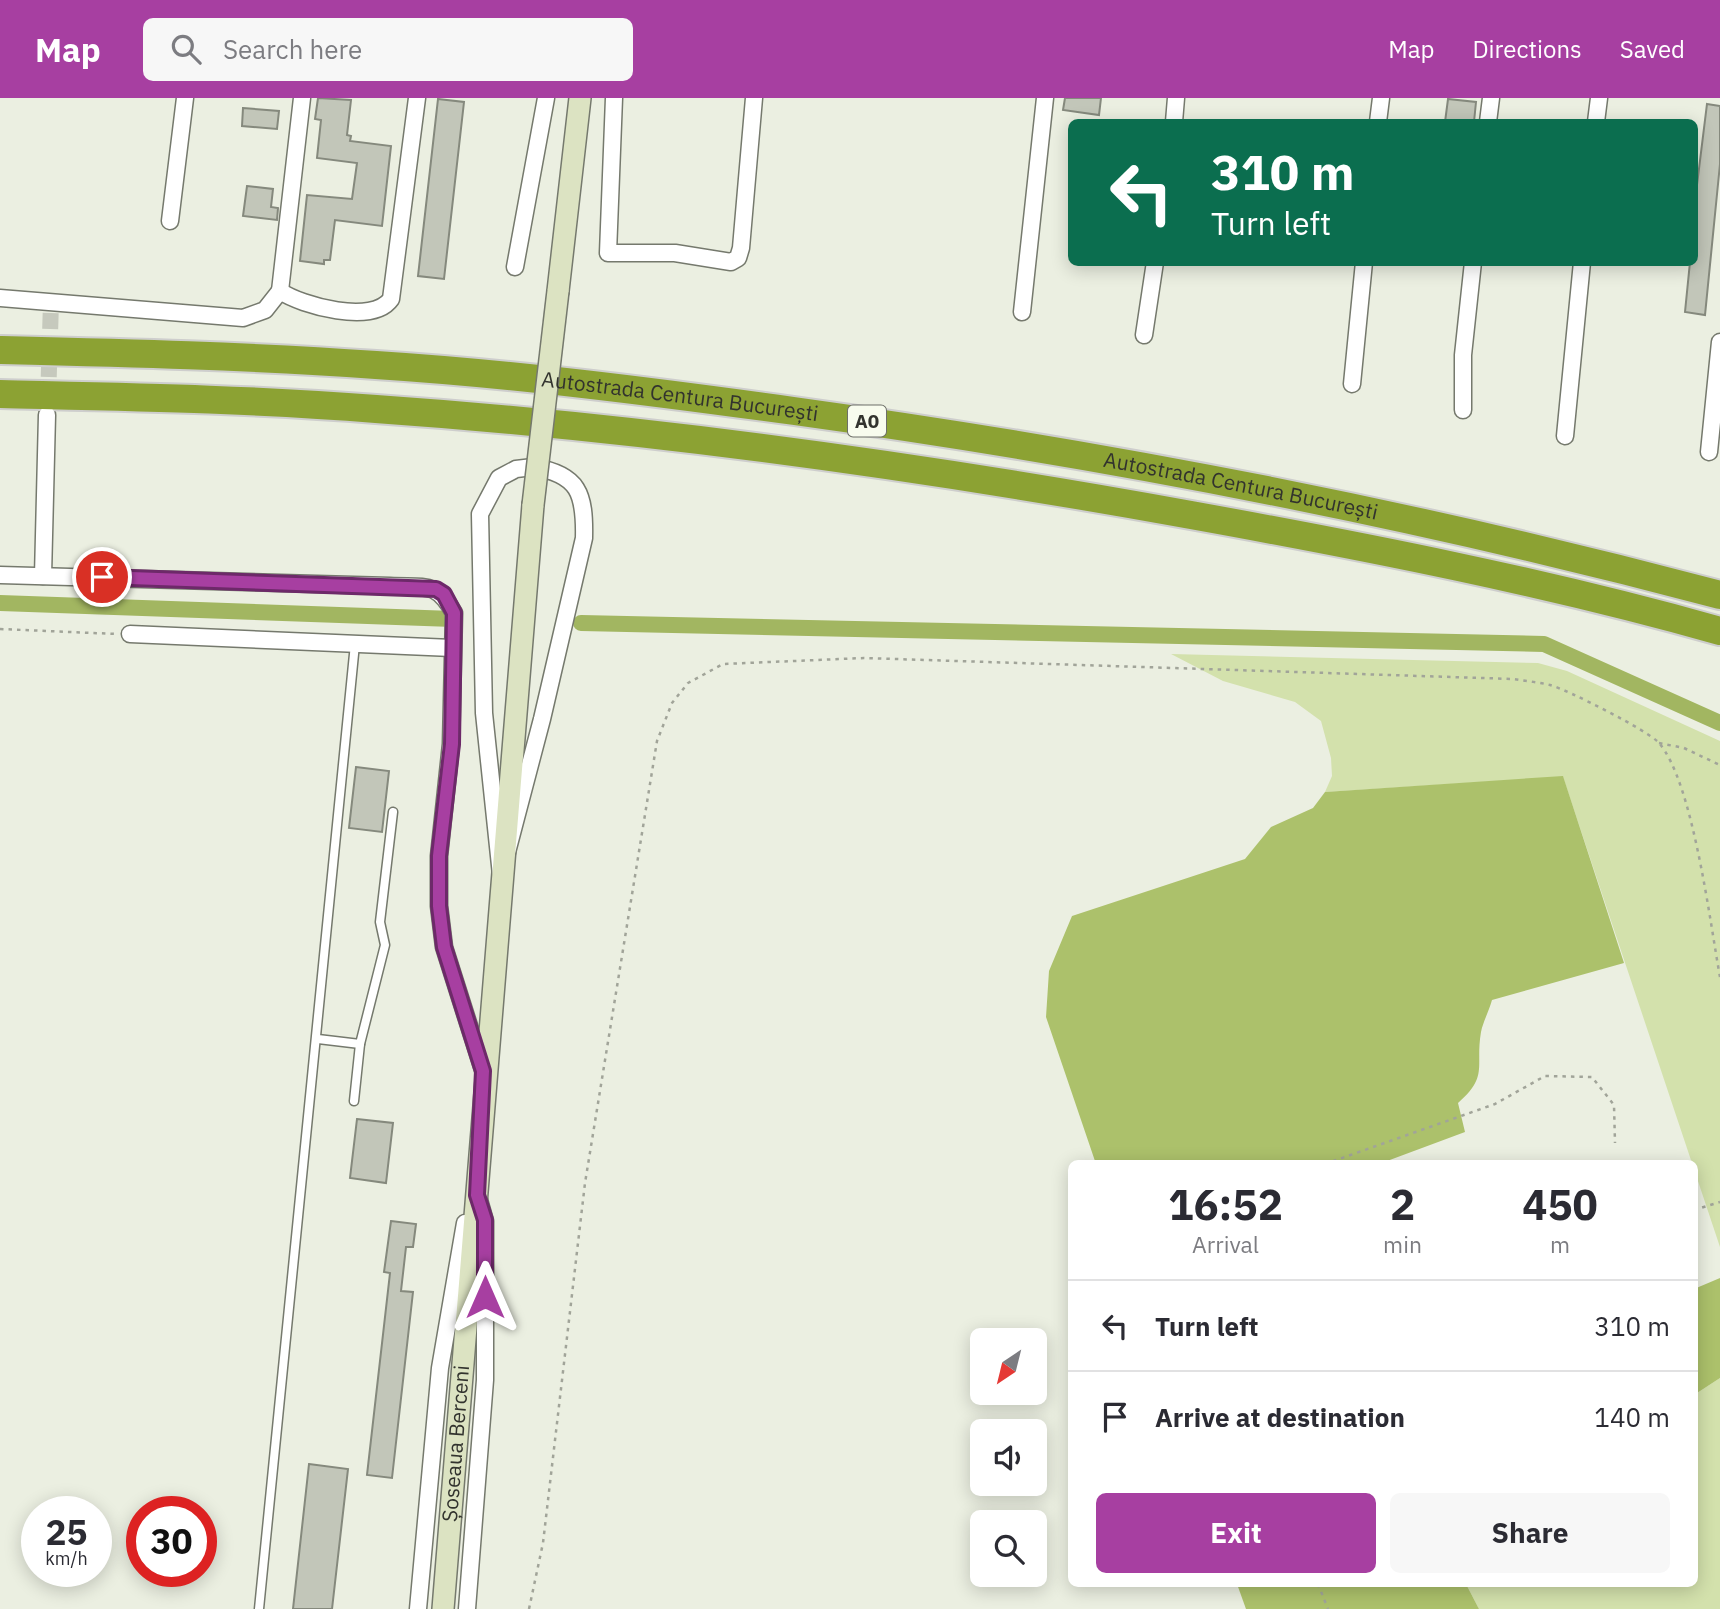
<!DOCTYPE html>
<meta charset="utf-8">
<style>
body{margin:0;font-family:"IBM Plex Sans",sans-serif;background:#f7f7f7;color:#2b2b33;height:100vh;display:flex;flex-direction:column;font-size:26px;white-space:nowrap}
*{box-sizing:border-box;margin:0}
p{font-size:23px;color:#7c7c81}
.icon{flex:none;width:38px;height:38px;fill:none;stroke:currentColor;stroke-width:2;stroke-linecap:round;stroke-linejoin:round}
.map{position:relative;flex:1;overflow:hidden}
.details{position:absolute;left:1068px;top:1062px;width:630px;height:427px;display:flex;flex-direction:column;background:#fff;border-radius:10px;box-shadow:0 4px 18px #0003}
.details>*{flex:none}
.banner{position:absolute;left:1068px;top:21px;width:630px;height:147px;border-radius:10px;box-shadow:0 4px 18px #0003;background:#0b6e4f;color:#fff;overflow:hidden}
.needle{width:46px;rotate:215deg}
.controls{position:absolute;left:970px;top:1230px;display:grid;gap:14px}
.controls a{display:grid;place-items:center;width:77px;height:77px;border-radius:10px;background:#fff;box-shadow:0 4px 18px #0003;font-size:35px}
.speed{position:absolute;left:21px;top:1398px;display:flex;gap:14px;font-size:35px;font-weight:700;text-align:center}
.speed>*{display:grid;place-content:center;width:91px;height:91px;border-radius:50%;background:#fff;box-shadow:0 4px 18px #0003;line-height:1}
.speed small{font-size:18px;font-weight:400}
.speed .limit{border:10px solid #d22;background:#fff;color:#111}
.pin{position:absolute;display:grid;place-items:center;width:60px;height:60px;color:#fff;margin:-30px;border:4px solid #fff;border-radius:50%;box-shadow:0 2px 7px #0007}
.me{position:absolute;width:77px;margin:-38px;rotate:0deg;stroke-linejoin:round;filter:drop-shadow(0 0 5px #0008)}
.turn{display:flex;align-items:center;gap:24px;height:147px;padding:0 28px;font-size:32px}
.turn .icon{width:91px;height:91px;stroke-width:2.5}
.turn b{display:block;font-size:49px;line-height:60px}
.eta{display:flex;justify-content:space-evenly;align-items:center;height:119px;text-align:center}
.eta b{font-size:42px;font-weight:700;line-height:49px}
.cta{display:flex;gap:14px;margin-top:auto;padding:14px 28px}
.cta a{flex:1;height:80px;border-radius:10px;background:#a73fa1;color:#fff;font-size:28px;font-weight:700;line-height:80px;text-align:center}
.cta a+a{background:#f7f7f7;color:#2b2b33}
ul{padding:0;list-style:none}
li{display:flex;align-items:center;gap:21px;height:91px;padding:0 28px;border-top:2px solid #e1e1e2}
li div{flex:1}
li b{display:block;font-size:26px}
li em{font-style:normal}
header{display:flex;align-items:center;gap:42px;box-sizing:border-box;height:98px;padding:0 35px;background:#a73fa1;color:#fff}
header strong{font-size:33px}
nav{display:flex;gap:38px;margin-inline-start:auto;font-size:24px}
.search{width:490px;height:63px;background:#f7f7f7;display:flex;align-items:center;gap:18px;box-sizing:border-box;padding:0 24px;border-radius:10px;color:#7c7c81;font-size:26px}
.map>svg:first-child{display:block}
</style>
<header>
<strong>Map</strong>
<div class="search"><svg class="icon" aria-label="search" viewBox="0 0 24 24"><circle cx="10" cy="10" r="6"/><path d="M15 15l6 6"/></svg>Search here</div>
<nav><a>Map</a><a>Directions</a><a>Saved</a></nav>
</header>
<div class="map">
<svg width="1720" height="1511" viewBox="0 0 1720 1511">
<rect width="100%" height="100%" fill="#ebefe1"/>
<g fill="#d3e1ac">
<path d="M 1171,556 L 1538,565 L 1567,573 L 1720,643 L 1720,1149 L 1563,679 L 1325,694 L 1332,678 L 1331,660 L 1321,623 L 1295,604 L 1223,583 Z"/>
<path d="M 1720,1280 L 1720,1511 L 1479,1511 L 1466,1486 L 1694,1486 L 1694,1297 Z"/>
</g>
<g fill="#acc16b">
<path d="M 1563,678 L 1624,865 L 1492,902 C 1489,913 1483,924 1481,934 C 1475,969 1489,978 1458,1005 L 1465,1034 L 1379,1066 L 1096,1066 L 1046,919 L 1049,873 L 1072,818 L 1245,761 L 1271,729 L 1313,710 L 1325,694 Z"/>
<path d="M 1720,1180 L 1720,1280 L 1694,1297 L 1694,1191 Z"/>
<path d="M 1237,1486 L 1466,1486 L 1479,1511 L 1246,1511 Z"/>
</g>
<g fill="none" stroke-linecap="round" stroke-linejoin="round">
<g stroke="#a2b661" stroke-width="16">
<path d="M 0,505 L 453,521"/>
<path d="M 581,525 L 1544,546 L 1720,625"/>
</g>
</g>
<g fill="#c2c6b9" stroke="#85897d" stroke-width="2">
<path d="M 318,0 L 351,2 L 347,37 L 351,38 L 350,43 L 391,48 L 382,128 L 335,122 L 330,162 L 324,162 L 324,166 L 300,163 L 307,97 L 352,101 L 357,65 L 317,60 L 321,22 L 315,21 Z"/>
<path d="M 1065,0 L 1101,0 L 1099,17 L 1063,12 Z"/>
<path d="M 438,1 L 464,4 L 444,181 L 418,178 Z"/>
<path d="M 1448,1 L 1476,4 L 1474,24 L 1445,24 Z"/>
<path d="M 1707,6 L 1720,8 L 1720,66 L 1705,217 L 1685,214 L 1690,164 L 1694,164 L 1695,103 Z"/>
<path d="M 243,10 L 279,13 L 277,31 L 242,28 Z"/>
<path d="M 247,88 L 273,91 L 271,109 L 278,110 L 277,122 L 243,118 Z"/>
<path d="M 356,669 L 389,673 L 382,734 L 349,730 Z"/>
<path d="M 357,1021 L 393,1025 L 386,1085 L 350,1080 Z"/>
<path d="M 391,1123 L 416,1126 L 413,1149 L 406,1149 L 401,1193 L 413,1194 L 392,1380 L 367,1377 L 390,1175 L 384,1174 Z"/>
<path d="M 309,1366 L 348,1371 L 332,1511 L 293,1511 Z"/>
</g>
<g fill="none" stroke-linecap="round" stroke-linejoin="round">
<path stroke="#c6c9bd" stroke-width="16" stroke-dasharray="16 8" stroke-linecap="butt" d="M 48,303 L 51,204"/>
<defs>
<g id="service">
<path d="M 318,941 L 360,946"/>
<path d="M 354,1003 L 360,946 L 385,847 L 380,824 L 393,714"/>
<path d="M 259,1511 L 355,546"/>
</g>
<g id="minor">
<path d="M 614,0 L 608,155 L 675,155 L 731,164 L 738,160 L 741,150 L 754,0"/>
<path d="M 1174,24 L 1176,0"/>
<path d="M 1378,24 L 1381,0"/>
<path d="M 1488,24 L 1491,0"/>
<path d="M 1596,24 L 1599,0"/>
<path d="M 170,123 L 185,0"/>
<path d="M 515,169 L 546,0"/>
<path d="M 280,193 C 302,208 373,227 391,201 L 417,0"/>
<path d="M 280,193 L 302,0"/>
<path d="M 0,200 L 243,220 L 265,212 L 280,193"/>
<path d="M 1022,214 L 1045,0"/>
<path d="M 1144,237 L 1155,164"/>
<path d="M 1352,286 L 1364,164"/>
<path d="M 1463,312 L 1463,257 L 1473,164"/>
<path d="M 1565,338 L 1582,164"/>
<path d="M 1709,354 L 1720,244"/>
<path d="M 533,369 C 579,376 585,396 584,440 L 542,621 L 501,777 L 484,615 L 480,416 L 499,380 L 516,371 Z"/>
<path d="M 0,477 L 390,488 C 424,490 436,482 454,515 L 451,646 L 439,758 L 439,808 L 444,849 L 483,972"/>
<path d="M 43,478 L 47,317"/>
<path d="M 130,536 L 452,550"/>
<path d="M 418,1511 L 440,1270 L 465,1125"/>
<path d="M 467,1511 L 485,1282 L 485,1123 L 479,1102"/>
</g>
<g id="secondary">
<path d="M 558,193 L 580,0"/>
<path id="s1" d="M 443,1511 C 472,1143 501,775 533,407"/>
</g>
<g id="motorway">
<path id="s2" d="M 0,252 C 125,255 251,258 376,267 C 516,276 655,294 794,313 C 1106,356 1416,416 1720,497"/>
<path d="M 0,296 C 125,299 251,301 376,311 C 649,330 921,368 1191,417 C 1368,449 1546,484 1720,533"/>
</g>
</defs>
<use href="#service" stroke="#75796d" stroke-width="11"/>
<use href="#minor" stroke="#75796d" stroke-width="19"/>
<use href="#secondary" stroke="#75796d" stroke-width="24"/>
<use href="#motorway" stroke="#cececd" stroke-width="32"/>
<g stroke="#a1a499" stroke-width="2.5" stroke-dasharray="3.5 5" stroke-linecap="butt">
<path d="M 0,531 L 117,536"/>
<path d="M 1659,645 L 1684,650 L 1720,667"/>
<path d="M 1325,1066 L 1495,1006 L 1545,978 L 1592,979 L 1614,1007 L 1615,1045"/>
<path d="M 1694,1112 L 1720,1104"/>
<path d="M 1318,1486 L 1328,1511"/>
<path d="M 529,1511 L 543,1445 L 585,1085 L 657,643 L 672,605 L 688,585 L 723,566 L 864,560 L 1513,581 C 1525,583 1538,584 1550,587 C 1566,591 1649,633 1659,645 C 1693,684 1710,825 1720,879"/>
</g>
<use href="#service" stroke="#fff" stroke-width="8"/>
<use href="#minor" stroke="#fff" stroke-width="16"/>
<use href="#secondary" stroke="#dce3c2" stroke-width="21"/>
<use href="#motorway" stroke="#8ca233" stroke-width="28"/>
<defs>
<path id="secondary-bridge" d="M 533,407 L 558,193"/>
</defs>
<use href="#secondary-bridge" stroke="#75796d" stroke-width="24" stroke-linecap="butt"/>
<use href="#secondary-bridge" stroke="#dce3c2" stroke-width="21"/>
</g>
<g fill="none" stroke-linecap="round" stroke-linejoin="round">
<defs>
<path id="route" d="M 102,479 L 436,491 L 444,496 L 454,515 L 452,646 L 439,758 L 439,808 L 444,849 L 483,973 L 477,1097 L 485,1122 L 485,1199"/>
</defs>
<use href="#route" stroke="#6d2969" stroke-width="18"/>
<use href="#route" stroke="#a73fa1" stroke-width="12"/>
</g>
<g text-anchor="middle" stroke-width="5" stroke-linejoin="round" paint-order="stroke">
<rect fill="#f8fcee" stroke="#6d6f68" stroke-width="2" x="848" y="307.5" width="38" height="31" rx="5"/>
<g font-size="19" font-weight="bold" fill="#32332e">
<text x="867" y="330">A0</text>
</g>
<g font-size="21" fill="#32332e" stroke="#f8fcee">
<text dy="7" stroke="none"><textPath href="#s2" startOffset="682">Autostrada Centura București</textPath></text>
<text dy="7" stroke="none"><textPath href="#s2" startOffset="1250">Autostrada Centura București</textPath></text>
<text dy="7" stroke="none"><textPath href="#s1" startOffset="166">Șoseaua Berceni</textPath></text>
</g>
</g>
</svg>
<div class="controls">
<a><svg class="needle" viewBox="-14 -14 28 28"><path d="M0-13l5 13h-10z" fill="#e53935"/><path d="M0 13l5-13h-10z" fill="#7c7c81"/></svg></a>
<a><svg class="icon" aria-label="sound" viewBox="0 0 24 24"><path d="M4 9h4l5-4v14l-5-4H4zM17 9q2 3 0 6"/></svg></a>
<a><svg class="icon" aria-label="search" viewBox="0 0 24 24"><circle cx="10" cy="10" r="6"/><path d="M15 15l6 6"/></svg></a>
</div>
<div class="speed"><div>25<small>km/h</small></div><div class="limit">30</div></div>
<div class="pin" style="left:102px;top:479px;background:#d93025"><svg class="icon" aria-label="arrive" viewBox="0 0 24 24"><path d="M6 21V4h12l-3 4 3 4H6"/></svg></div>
<svg class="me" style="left:485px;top:1199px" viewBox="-20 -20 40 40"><path d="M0-17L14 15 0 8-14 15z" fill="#a73fa1" stroke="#fff" stroke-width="4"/></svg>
<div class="banner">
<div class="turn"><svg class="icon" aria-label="left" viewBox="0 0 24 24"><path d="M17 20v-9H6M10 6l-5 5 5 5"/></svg><div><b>310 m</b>Turn left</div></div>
</div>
<section class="details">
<div class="eta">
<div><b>16:52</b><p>Arrival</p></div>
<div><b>2</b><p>min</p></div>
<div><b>450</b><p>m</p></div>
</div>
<ul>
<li><svg class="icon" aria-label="left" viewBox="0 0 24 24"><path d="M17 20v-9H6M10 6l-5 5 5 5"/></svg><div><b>Turn left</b></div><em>310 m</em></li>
<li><svg class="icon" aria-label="arrive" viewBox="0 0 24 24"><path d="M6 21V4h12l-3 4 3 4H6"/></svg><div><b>Arrive at destination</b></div><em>140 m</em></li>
</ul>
<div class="cta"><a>Exit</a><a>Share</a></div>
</section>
</div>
